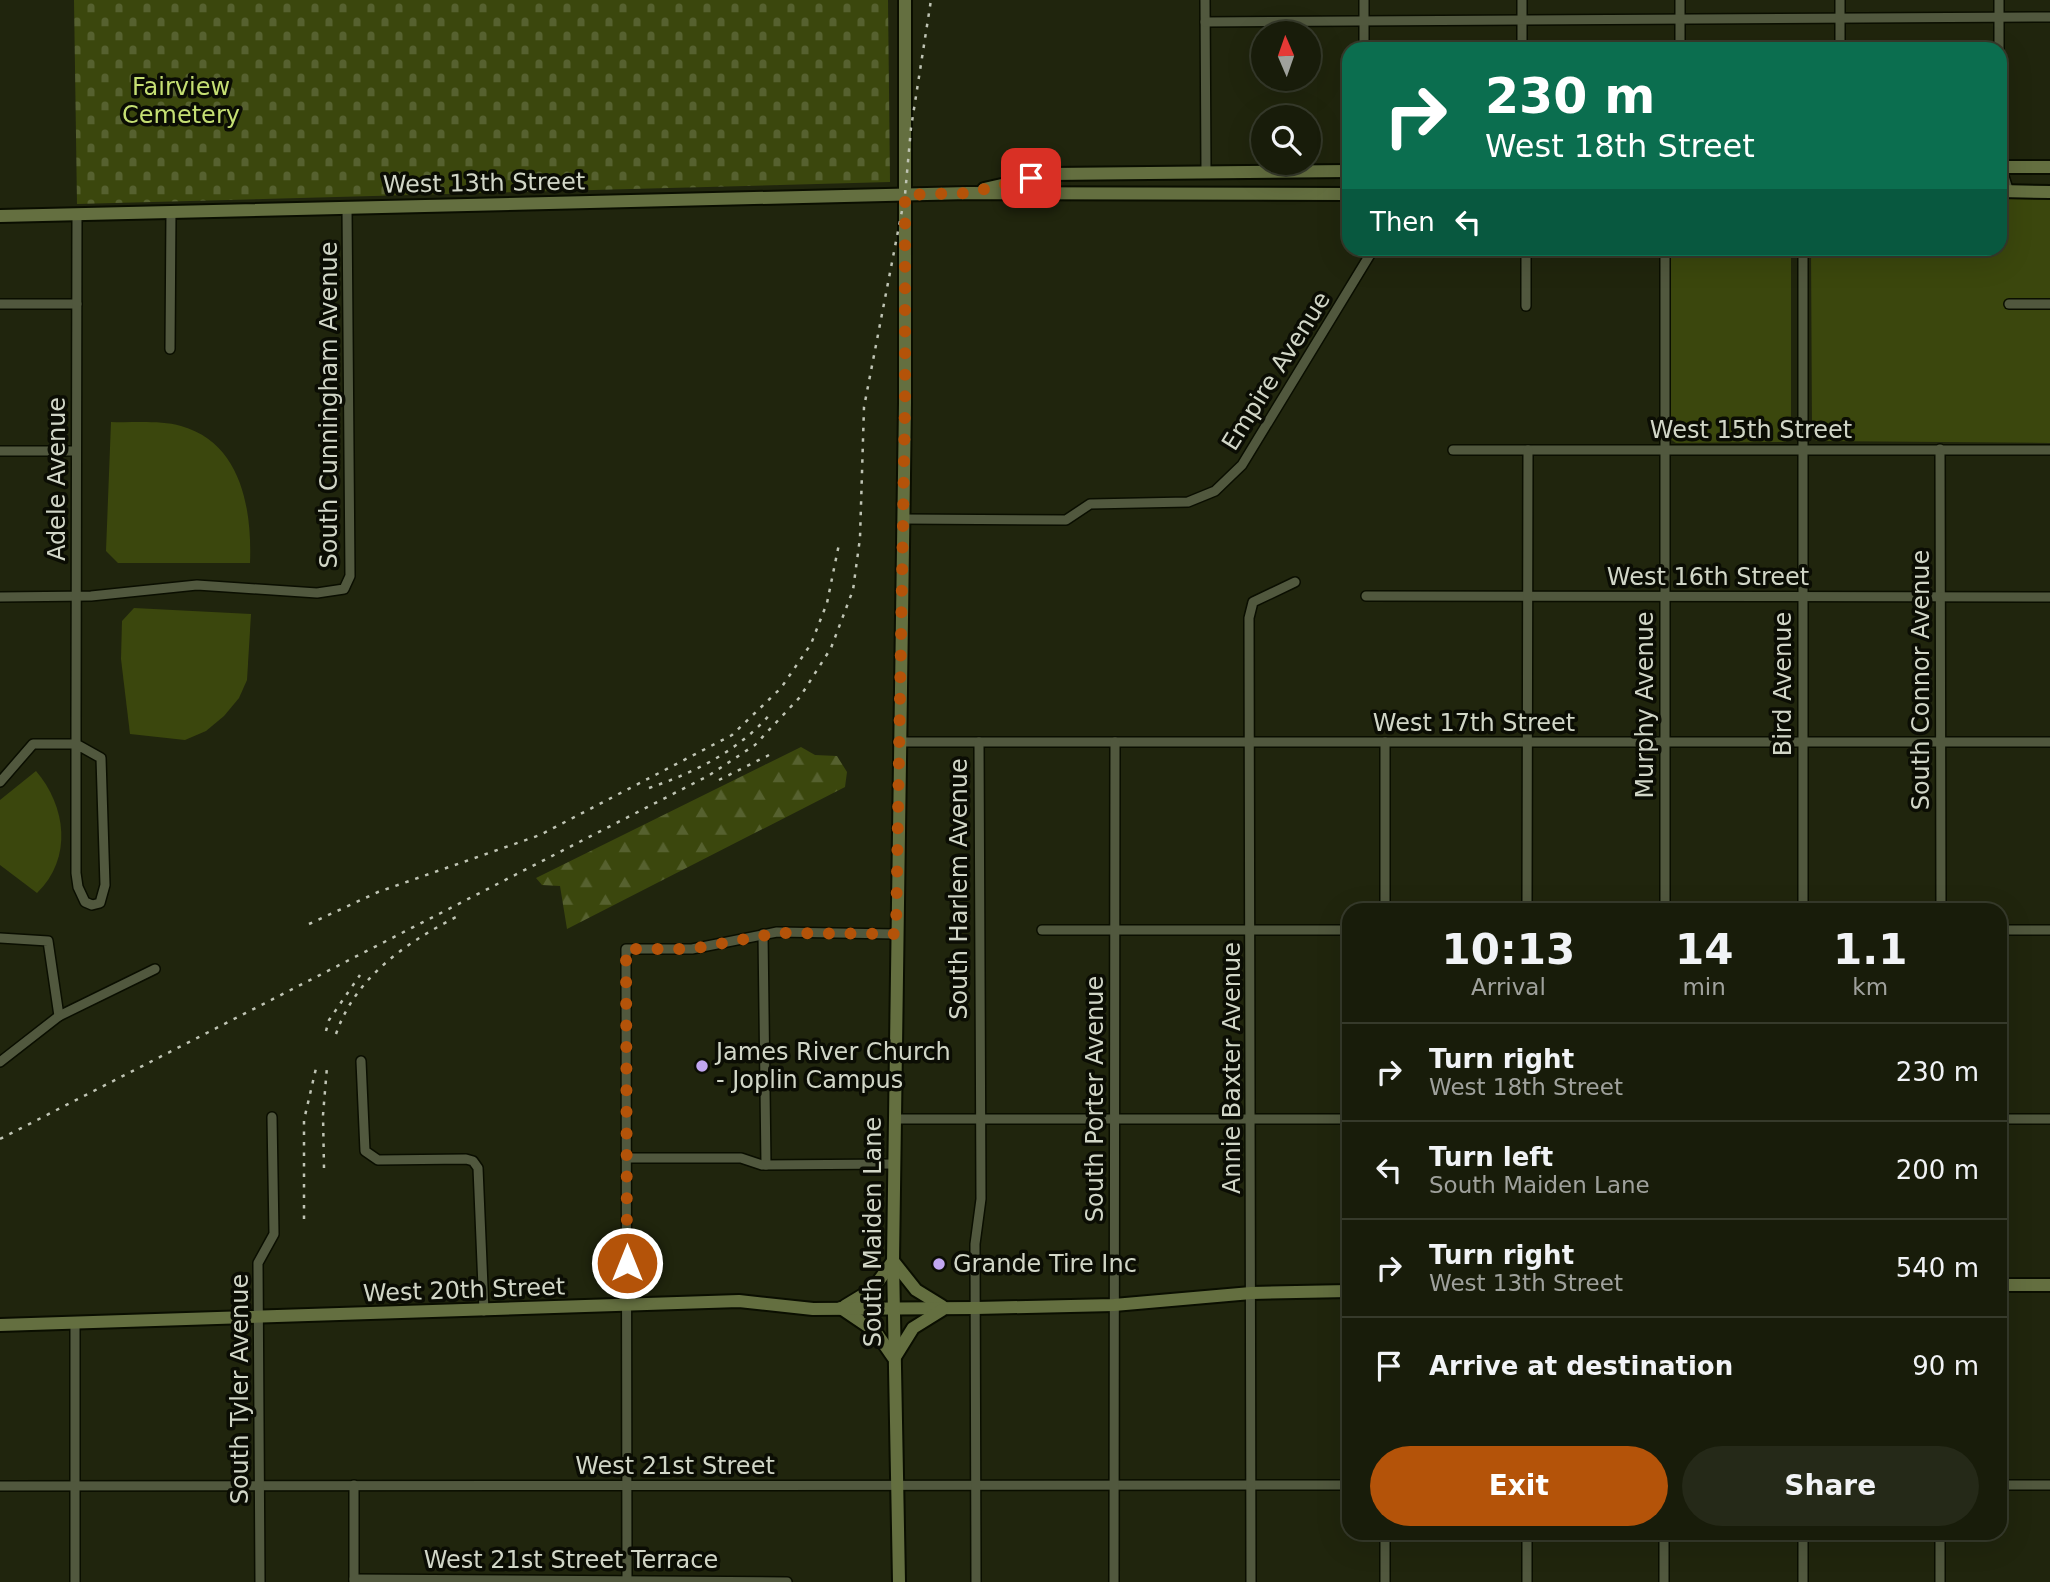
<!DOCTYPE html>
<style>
body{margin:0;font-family:"DejaVu Sans",sans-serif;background:#252918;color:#f1f3f6;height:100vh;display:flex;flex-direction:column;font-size:26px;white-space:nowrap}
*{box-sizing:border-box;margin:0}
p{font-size:23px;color:#9fa19c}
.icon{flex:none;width:38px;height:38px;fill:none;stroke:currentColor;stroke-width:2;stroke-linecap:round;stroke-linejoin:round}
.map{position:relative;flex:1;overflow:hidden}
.panel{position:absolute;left:1342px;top:903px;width:665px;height:637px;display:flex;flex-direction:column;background:#181c0a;border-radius:21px;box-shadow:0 7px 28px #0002,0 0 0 2px #363a2b}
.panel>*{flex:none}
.guide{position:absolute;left:1342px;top:42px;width:665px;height:214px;border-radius:21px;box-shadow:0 7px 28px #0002,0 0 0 2px #363a2b;background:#0b6e4f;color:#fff;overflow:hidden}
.needle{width:46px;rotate:358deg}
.fabs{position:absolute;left:1251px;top:21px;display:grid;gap:14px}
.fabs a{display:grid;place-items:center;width:70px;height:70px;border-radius:50%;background:#181c0a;box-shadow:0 7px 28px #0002,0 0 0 2px #363a2b;font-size:35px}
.pin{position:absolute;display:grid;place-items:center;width:60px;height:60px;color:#fff;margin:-30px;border-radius:14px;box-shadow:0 4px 10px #0006}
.me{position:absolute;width:77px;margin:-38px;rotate:0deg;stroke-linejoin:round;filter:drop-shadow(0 0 5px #0008)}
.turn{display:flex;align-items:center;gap:24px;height:147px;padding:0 28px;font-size:32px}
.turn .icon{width:91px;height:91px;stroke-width:2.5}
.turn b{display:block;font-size:49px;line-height:60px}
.then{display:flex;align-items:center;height:66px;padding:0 28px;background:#0003;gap:14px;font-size:26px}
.eta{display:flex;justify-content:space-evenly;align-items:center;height:119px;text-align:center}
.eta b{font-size:42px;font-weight:700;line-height:49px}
.primary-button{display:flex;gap:14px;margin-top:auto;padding:14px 28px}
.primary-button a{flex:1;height:80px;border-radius:42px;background:#b45309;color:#fff;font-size:28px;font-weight:700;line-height:80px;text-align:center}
.primary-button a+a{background:#252918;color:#f1f3f6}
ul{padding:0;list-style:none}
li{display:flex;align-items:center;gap:21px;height:98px;padding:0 28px;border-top:2px solid #363a2b}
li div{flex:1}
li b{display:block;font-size:26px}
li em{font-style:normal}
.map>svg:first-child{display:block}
</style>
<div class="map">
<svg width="2050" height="1582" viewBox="0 0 2050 1582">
<defs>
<pattern id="forest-firs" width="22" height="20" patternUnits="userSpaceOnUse" patternTransform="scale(1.75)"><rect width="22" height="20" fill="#3b470d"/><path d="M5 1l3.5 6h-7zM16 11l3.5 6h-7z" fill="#56612f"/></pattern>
<pattern id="cemetery-stones" width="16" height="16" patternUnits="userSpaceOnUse" patternTransform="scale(1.75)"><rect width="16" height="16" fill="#3b470d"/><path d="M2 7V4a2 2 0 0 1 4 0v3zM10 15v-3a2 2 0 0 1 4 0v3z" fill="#56612f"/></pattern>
</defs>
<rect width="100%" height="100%" fill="#20250d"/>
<path fill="url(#forest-firs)" d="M 801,747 L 815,755 L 837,756 L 847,772 L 845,787 L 567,929 L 560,886 L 542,885 L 536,878 Z"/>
<path fill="url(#cemetery-stones)" d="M 74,0 L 888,0 L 890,182 L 77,204 Z"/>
<g fill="#3b470d">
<path d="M 2000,196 L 2050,196 L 2050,443 L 1816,441 L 1812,432 L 1811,249 L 2000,248 Z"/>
<path d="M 1670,249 L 1791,249 L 1791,433 L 1786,442 L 1676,443 L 1670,439 Z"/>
<path d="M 111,422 C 133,423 159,420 181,426 C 242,443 252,510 250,563 L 118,563 L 106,551 Z"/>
<path d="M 134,608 L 251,614 L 247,680 L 239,698 L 224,716 L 206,731 L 185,740 L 130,734 L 121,659 L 122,621 Z"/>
<path d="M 36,771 C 66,806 73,858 37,893 L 0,865 L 0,800 Z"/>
</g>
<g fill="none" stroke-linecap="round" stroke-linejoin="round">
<defs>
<g id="street">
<path d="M 1205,0 L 1206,171"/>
<path d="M 1522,0 L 1522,49"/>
<path d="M 1680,0 L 1680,49"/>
<path d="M 1999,0 L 1999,49"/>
<path d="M 1205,22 L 2050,17"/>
<path d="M 1364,49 L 1364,0"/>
<path d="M 1840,49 L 1840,0"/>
<path d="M 2000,116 L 2001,167 L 2009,192"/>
<path d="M 1665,248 L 1665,910"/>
<path d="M 0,304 L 77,304"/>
<path d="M 2009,304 L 2050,304"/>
<path d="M 1526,306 L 1526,248"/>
<path d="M 170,349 L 171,212"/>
<path d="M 1940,449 L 1941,910"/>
<path d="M 1453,450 L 2050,450"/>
<path d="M 0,451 L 76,451"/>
<path d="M 903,519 L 1066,520 L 1090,504 L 1188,502 L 1215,491 L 1242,465 L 1374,248"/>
<path d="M 1366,596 L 2050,597"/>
<path d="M 0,597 L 91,596 L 197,585 L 317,593 L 344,589 L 350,576 L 347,207"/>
<path d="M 898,742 L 2050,742"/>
<path d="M 0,782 L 33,744 L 76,744 L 101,758 L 105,885 L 100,903 L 92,905 L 85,902 L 78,887 L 76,873 L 76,720 L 77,214"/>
<path d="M 1385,910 L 1385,742"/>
<path d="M 1527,910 L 1528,450"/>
<path d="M 1803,910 L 1803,248"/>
<path d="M 1042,930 L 1349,930"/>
<path d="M 2000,930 L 2050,930"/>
<path d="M 763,934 L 766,1165"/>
<path d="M 0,938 L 48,941 L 59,1016"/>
<path d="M 361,1061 L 365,1151 L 378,1160 L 466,1159 L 473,1161 L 478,1168 L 484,1311"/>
<path d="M 0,1062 L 59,1016 L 155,969"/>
<path d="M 894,1119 L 1349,1119"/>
<path d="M 2000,1119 L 2050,1119"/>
<path d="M 626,1158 L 741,1158 L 762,1165 L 894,1164"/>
<path d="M 75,1323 L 75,1582"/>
<path d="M 2000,1485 L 2050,1485"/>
<path d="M 0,1486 L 1349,1485"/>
<path d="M 1664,1533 L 1664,1582"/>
<path d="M 1940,1533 L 1940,1582"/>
<path d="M 354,1579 L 787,1582"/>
<path d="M 260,1582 L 258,1263 L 274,1234 L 272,1117"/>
<path d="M 354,1582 L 354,1485"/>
<path d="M 627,1582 L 626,949 L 692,949 L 777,932 L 896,934"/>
<path d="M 976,1582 L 975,1244 L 981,1199 L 979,742"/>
<path d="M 1114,1582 L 1115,742"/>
<path d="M 1251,1582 L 1249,618 L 1253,602 L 1295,582"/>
<path d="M 1385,1582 L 1385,1533"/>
<path d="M 1527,1582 L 1527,1533"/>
<path d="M 1803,1582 L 1803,1533"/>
</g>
<g id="secondary">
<path d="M 2000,167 L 2050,167"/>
<path d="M 984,189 L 1051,174 L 1349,171"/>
<path d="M 2000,191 L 2050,192"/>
<path d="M 0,216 L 968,193 L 1349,194"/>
<path d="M 2000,1285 L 2050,1285"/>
<path d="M 845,1306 L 873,1289 L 893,1261 L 916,1290 L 942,1306"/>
<path d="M 841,1308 L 875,1331 L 893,1357"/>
<path d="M 0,1325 L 739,1301 L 813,1309 L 976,1308 L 1114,1305 L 1251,1293 L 1349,1291"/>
<path d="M 895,1357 L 913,1328 L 942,1310"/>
<path d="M 899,1582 L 893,1261 L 905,403 L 905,0"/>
</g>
</defs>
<use href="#street" stroke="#0a0e00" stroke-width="12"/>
<use href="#secondary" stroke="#0a0e00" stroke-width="16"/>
<use href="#street" stroke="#51583e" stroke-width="9"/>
<use href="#secondary" stroke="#646f40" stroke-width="12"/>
<g stroke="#bfc4b4" stroke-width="2.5" stroke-dasharray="3.5 7" stroke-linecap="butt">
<path d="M 719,780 L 769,755"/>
<path d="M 649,788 C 696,772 740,750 772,712"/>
<path d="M 309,924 L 378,892 L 540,835 L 732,735 L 781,688 L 811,644 L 827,603 L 839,544"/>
<path d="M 326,1031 L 329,1020 L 360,975"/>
<path d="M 336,1034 C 356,976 406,943 458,916"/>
<path d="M 0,1139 L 708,776 L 755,745 L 800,697 L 831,648 L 853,590 L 860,538 L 864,407 L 905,195 L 911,128 L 931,0"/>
<path d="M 324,1168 L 323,1115 L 327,1067"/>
<path d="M 304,1219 L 304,1120 L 317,1064"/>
</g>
</g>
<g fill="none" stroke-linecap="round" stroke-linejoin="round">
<path stroke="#b45309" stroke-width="12" stroke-dasharray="0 21.6" d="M 627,1263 L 626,949 L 692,949 L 777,933 L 896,934 L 905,403 L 905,195 L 968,193 L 1031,178"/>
</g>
<g fill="#c2a7f2" stroke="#0b0d04" stroke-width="2.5">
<circle cx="702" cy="1066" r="7"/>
<circle cx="939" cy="1264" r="7"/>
</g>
<g text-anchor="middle" stroke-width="7" stroke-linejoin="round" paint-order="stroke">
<g font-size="24" fill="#c5df73" stroke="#0b0d04">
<text x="181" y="95">Fairview<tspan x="181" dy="28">Cemetery</tspan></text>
</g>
<g font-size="24" fill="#d1d6c7" stroke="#0b0d04">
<text transform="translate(484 183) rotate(-1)" y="8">West 13th Street</text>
<text transform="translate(1276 371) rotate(-58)" y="8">Empire Avenue</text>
<text transform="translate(329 405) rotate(-90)" y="8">South Cunningham Avenue</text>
<text x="1751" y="438">West 15th Street</text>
<text transform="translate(57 479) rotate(-90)" y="8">Adele Avenue</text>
<text x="1708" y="585">West 16th Street</text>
<text transform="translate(1921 680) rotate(-90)" y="8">South Connor Avenue</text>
<text transform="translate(1783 684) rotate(-90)" y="8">Bird Avenue</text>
<text transform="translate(1645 705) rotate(-90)" y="8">Murphy Avenue</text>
<text x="1474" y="731">West 17th Street</text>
<text transform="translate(959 889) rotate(-90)" y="8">South Harlem Avenue</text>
<text transform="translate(1232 1068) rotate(-90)" y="8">Annie Baxter Avenue</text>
<text transform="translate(1095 1099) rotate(-90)" y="8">South Porter Avenue</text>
<text transform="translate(873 1232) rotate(-90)" y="8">South Maiden Lane</text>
<text transform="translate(464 1290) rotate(-2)" y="8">West 20th Street</text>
<text transform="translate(240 1389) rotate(-90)" y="8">South Tyler Avenue</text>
<text x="675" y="1474">West 21st Street</text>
<text x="571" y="1568">West 21st Street Terrace</text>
</g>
<g font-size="24" fill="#d1d6c7" stroke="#0b0d04" text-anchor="start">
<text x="716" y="1060">James River Church<tspan x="716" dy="28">- Joplin Campus</tspan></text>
<text x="953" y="1272">Grande Tire Inc</text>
</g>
</g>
</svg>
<div class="fabs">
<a><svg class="needle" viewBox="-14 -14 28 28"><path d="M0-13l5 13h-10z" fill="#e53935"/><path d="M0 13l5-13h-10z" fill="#9fa19c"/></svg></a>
<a><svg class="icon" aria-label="search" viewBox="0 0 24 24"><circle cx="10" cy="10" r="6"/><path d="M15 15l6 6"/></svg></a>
</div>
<div class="pin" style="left:1031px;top:178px;background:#d93025"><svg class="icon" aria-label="arrive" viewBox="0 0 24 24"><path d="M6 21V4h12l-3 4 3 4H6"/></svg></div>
<svg class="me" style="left:627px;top:1263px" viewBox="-20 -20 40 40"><circle r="17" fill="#b45309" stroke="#fff" stroke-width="3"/><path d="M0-11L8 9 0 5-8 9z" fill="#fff"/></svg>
<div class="guide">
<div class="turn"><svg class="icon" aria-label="right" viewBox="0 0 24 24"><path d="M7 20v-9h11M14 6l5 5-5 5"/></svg><div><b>230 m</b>West 18th Street</div></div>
<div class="then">Then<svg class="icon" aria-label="left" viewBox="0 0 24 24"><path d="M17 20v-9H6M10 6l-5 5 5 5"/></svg></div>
</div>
<section class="panel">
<div class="eta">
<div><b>10:13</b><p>Arrival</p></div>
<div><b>14</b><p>min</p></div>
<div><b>1.1</b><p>km</p></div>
</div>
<ul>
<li><svg class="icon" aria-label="right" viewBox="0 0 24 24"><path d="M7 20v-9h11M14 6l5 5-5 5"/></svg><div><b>Turn right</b><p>West 18th Street</p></div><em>230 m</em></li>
<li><svg class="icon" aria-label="left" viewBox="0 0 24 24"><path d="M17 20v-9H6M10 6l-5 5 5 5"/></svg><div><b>Turn left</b><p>South Maiden Lane</p></div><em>200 m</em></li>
<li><svg class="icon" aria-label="right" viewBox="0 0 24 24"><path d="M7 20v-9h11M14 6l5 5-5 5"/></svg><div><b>Turn right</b><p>West 13th Street</p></div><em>540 m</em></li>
<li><svg class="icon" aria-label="arrive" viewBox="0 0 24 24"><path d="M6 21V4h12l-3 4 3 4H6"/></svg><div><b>Arrive at destination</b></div><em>90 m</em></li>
</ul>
<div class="primary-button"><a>Exit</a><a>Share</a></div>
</section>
</div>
